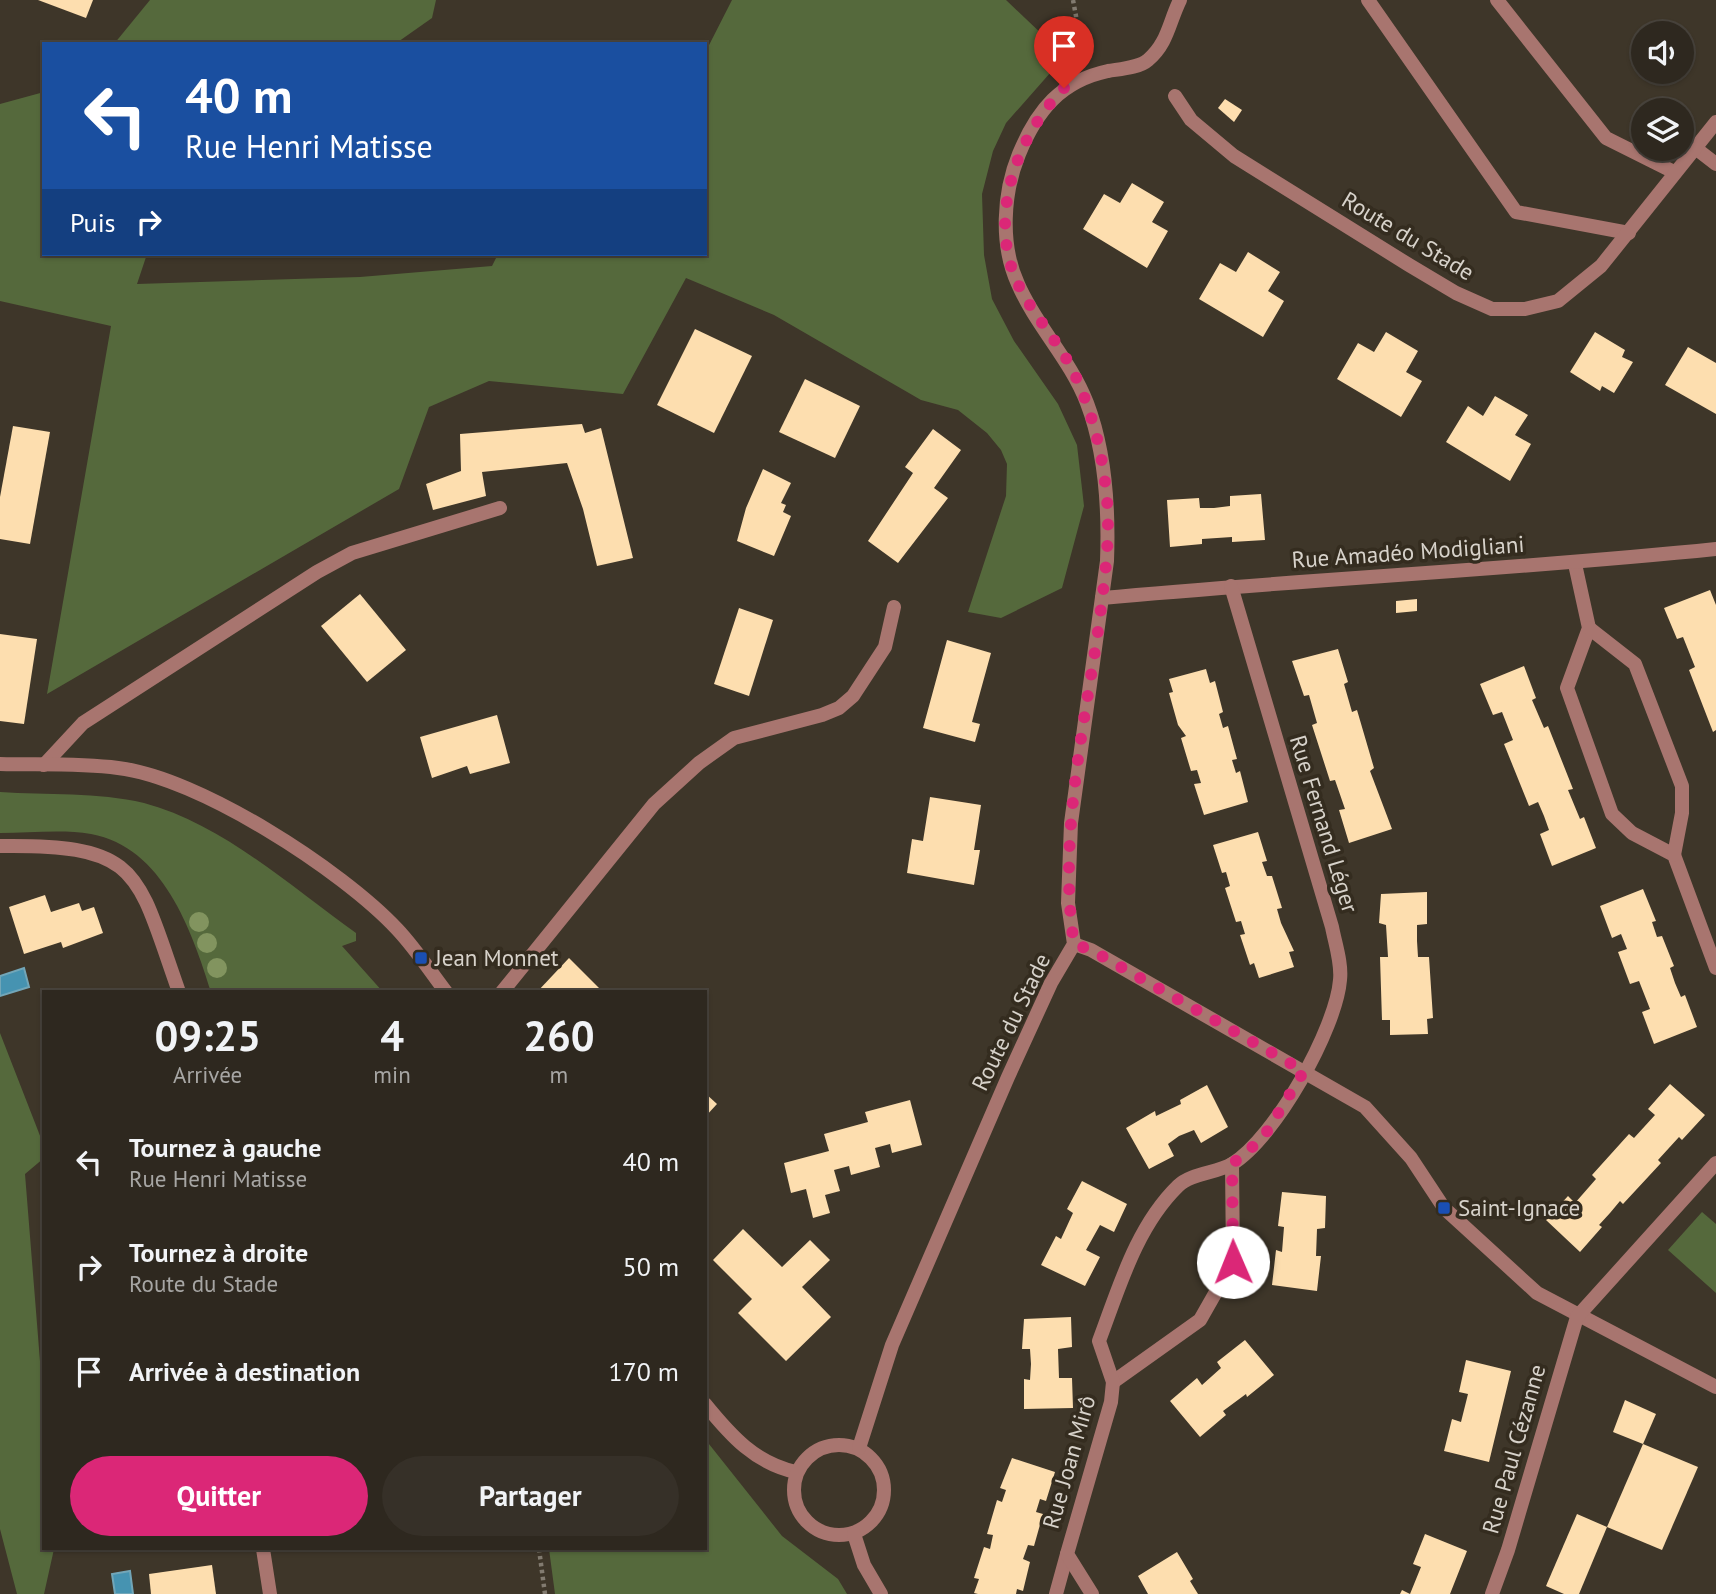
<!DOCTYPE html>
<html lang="fr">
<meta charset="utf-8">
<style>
body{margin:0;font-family:"PT Sans",sans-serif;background:#363028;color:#f1f3f6;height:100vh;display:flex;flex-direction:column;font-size:26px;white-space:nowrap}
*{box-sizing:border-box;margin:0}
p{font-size:23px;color:#a7a6a4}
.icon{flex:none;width:38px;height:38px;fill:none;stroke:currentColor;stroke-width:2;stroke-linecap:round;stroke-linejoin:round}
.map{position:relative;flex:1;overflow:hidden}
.panel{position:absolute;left:42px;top:990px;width:665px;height:560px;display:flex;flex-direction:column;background:#2e281f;border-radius:0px;box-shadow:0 2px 5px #0004,0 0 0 2px #49443d}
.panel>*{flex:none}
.top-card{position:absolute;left:42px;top:42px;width:665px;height:214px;border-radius:0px;box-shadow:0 2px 5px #0004,0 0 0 2px #49443d;background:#1a4fa0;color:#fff;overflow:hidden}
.tools{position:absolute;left:1631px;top:21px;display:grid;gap:14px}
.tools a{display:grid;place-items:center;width:63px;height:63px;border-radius:50%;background:#2e281f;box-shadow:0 2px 5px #0004,0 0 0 2px #49443d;font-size:35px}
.pin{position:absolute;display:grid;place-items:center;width:60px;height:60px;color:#fff;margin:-72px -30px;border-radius:50% 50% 50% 0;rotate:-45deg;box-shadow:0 0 7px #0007}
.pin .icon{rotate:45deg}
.me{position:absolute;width:77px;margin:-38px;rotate:359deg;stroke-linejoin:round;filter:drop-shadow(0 0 5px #0008)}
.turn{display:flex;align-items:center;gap:24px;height:147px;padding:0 28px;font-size:32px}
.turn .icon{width:91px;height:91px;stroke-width:2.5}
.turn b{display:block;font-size:49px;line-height:60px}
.then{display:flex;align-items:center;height:66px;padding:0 28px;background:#0003;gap:14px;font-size:26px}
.eta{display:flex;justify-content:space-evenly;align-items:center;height:119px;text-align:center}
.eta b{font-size:42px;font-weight:800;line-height:49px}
.primary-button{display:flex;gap:14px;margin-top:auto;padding:14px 28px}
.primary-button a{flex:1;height:80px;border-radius:42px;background:#db2777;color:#fff;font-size:28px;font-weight:800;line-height:80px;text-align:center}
.primary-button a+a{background:#363028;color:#f1f3f6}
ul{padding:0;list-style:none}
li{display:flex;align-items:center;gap:21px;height:105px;padding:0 28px}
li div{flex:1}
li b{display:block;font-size:26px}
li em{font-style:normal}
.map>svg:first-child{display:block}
</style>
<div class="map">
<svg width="1716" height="1594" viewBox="0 0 1716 1594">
<rect width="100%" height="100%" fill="#3e3629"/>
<g fill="#55693c">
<path d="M 150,0 L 436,0 L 432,18 L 395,44 L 114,44 Z"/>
<path d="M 732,0 L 1006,0 L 1065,56 L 1006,123 L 993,151 L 982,194 L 984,255 L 992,299 L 1014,341 L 1058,404 L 1077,445 L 1084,506 L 1062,588 L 1001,618 L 968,612 L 1006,496 L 1007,464 L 1001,450 L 987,433 L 958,410 L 921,400 L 774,315 L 686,278 L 623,394 L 489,381 L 429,407 L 399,489 L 47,694 L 111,326 L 0,301 L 0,104 L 44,92 L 44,254 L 147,254 L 137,284 L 360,277 L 492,266 L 498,254 L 705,254 L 705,53 Z"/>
<path d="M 0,792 C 46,795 98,792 144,803 C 223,824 291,887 356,933 L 356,941 L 342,946 L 383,992 L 211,992 C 192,931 163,847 91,834 C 63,829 29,833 0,833 Z"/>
<path d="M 0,1033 L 44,1146 L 44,1158 L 25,1174 L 44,1411 L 44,1549 L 54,1549 L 44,1594 L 17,1594 L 0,1529 Z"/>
<path d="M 1702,1212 L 1716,1224 L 1716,1293 L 1668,1250 Z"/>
<path d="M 705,1439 L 782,1536 L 838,1579 L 847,1594 L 555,1594 L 549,1549 L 705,1549 Z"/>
</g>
<g fill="#4693b1" stroke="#72a6b8" stroke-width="2">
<path d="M 24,968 L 29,987 L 0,996 L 0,976 Z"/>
<path d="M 130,1571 L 133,1594 L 115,1594 L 112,1574 Z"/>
</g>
<g fill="#fddeaf">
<path d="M 38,0 L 93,0 L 86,18 Z"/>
<path d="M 1225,99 L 1242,110 L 1234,122 L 1218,108 Z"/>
<path d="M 1132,183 L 1164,202 L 1152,222 L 1168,231 L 1147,268 L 1083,229 L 1104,194 L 1120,203 Z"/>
<path d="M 1248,252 L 1280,272 L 1268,291 L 1284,301 L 1263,337 L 1199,299 L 1220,263 L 1236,272 Z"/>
<path d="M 695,329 L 752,356 L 714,433 L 657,405 Z"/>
<path d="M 1386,332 L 1418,351 L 1406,372 L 1422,381 L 1401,417 L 1337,379 L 1358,343 L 1374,352 Z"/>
<path d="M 1595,332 L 1625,350 L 1622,357 L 1633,362 L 1614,393 L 1602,386 L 1600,391 L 1570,372 Z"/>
<path d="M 1688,347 L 1716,363 L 1716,414 L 1665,385 Z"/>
<path d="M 805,379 L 860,406 L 835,458 L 779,432 Z"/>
<path d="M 1495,396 L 1528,415 L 1515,435 L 1531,444 L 1510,481 L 1446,442 L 1468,406 L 1483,416 Z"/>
<path d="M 582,424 L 585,433 L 601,428 L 633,558 L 597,566 L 583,509 L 567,463 L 482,472 L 486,496 L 433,510 L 426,484 L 461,471 L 460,434 Z"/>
<path d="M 13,426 L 50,432 L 30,544 L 0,539 L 0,497 Z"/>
<path d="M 933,429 L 961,450 L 934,488 L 948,498 L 898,563 L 868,541 L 913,473 L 905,467 Z"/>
<path d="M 763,469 L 791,483 L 781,503 L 786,505 L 783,512 L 791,516 L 774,556 L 737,541 L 746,508 Z"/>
<path d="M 1261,494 L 1265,540 L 1232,542 L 1232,537 L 1202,539 L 1202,544 L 1170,547 L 1167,500 L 1199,498 L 1200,508 L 1214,508 L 1230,506 L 1230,496 Z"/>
<path d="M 1710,590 L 1716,605 L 1716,730 L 1713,732 L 1689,670 L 1695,667 L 1683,637 L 1677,639 L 1664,608 Z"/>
<path d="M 360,594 L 406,650 L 367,682 L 321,626 Z"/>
<path d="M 1417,599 L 1417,611 L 1396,613 L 1396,601 Z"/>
<path d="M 739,608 L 773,620 L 749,696 L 714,684 Z"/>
<path d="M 0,634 L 37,639 L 24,724 L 0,721 Z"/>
<path d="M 947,640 L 991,653 L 972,722 L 980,724 L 975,742 L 923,728 Z"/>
<path d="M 1338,649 L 1348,682 L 1344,684 L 1352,712 L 1357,710 L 1374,768 L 1370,771 L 1392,829 L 1349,843 L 1339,810 L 1345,809 L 1335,780 L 1330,781 L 1312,725 L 1317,723 L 1309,695 L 1304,696 L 1292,661 Z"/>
<path d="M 1524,666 L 1536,698 L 1532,700 L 1544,728 L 1548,726 L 1573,789 L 1568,790 L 1580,819 L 1584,817 L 1596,848 L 1552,866 L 1540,834 L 1549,830 L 1544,816 L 1538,802 L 1529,806 L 1504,744 L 1513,740 L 1502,712 L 1493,715 L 1480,684 Z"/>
<path d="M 1206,669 L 1210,683 L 1215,681 L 1223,712 L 1219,714 L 1223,728 L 1228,726 L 1237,759 L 1232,760 L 1236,773 L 1240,771 L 1248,802 L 1204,815 L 1194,784 L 1201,783 L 1197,770 L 1191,771 L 1181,738 L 1186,736 L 1178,725 L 1169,693 L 1173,692 L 1169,679 Z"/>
<path d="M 497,715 L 510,763 L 470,774 L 467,766 L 432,778 L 420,737 Z"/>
<path d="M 930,797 L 981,805 L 974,850 L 980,850 L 974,885 L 907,873 L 912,839 L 923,841 Z"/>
<path d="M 1258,832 L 1267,861 L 1262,862 L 1267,876 L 1272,876 L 1282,908 L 1277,909 L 1281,923 L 1294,951 L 1289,952 L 1294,967 L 1259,978 L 1254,963 L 1250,965 L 1240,935 L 1245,934 L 1241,921 L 1236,922 L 1225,888 L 1230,886 L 1226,872 L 1222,873 L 1213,845 Z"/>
<path d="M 1643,889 L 1656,921 L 1652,922 L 1657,937 L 1662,936 L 1674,966 L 1670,968 L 1675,983 L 1681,997 L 1685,995 L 1697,1027 L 1654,1044 L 1642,1012 L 1650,1009 L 1639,981 L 1630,984 L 1618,952 L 1627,949 L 1621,934 L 1612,938 L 1600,906 Z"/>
<path d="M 1427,892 L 1427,924 L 1417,925 L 1417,941 L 1418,957 L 1429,957 L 1433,1018 L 1427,1019 L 1428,1034 L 1390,1035 L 1390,1020 L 1382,1020 L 1380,957 L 1388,957 L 1386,925 L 1379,923 L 1381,894 Z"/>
<path d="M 45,895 L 51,912 L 79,903 L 82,911 L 94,907 L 103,933 L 63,948 L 61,942 L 24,954 L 9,907 Z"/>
<path d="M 569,958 L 603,992 L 537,992 Z"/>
<path d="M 1670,1084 L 1705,1115 L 1682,1140 L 1679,1137 L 1658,1160 L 1661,1163 L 1623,1204 L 1620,1201 L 1610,1213 L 1599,1225 L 1602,1227 L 1580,1252 L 1546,1220 L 1568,1196 L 1575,1203 L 1596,1179 L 1592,1175 L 1629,1134 L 1634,1138 L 1655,1115 L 1648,1109 Z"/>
<path d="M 1207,1085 L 1228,1127 L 1201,1143 L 1194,1130 L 1179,1136 L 1168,1144 L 1174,1156 L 1149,1169 L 1126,1128 L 1155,1111 L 1156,1116 L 1181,1104 L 1180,1100 Z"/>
<path d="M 705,1093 L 717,1104 L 705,1117 Z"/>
<path d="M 910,1100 L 922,1145 L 892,1153 L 890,1144 L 875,1148 L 880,1167 L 851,1175 L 849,1166 L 834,1170 L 840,1191 L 825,1195 L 830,1213 L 813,1218 L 806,1189 L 791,1193 L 784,1163 L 829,1151 L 824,1134 L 868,1122 L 865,1112 Z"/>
<path d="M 1082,1181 L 1127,1204 L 1114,1232 L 1100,1225 L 1086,1250 L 1100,1257 L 1085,1286 L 1041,1265 L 1056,1236 L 1061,1239 L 1073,1213 L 1067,1209 Z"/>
<path d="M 1282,1192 L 1326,1196 L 1325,1228 L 1317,1229 L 1316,1256 L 1321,1256 L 1317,1291 L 1272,1285 L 1276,1250 L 1282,1252 L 1284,1227 L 1278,1226 Z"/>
<path d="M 743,1229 L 782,1267 L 810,1240 L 830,1260 L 802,1287 L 831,1317 L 786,1361 L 738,1313 L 752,1299 L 713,1260 Z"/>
<path d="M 1071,1317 L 1072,1347 L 1058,1349 L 1059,1378 L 1072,1378 L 1073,1408 L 1024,1409 L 1024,1379 L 1030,1380 L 1031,1364 L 1030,1349 L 1022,1349 L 1024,1319 Z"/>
<path d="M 1245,1340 L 1274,1375 L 1247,1397 L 1246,1394 L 1223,1411 L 1226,1415 L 1200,1437 L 1170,1401 L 1197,1378 L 1202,1385 L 1221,1368 L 1217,1362 Z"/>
<path d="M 1466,1360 L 1511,1371 L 1489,1462 L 1444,1451 L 1452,1419 L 1461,1422 L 1468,1394 L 1459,1392 Z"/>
<path d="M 1625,1400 L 1656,1414 L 1643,1444 L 1613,1432 Z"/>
<path d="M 1643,1444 L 1698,1467 L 1662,1550 L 1607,1527 Z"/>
<path d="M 1012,1458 L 1055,1472 L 1046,1501 L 1040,1499 L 1036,1512 L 1043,1514 L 1034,1546 L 1028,1545 L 1023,1559 L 1030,1562 L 1023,1591 L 1017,1589 L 1016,1594 L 978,1594 L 974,1593 L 979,1579 L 974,1578 L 984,1547 L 990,1549 L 993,1535 L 987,1534 L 997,1500 L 1002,1502 L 1006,1490 L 1000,1488 Z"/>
<path d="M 1577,1514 L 1607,1527 L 1579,1594 L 1564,1594 L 1546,1586 Z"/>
<path d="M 1425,1534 L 1467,1551 L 1450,1594 L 1400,1594 L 1402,1590 L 1410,1594 L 1421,1567 L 1413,1564 Z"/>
<path d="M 1177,1552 L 1193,1579 L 1190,1581 L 1198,1594 L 1148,1594 L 1138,1576 Z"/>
<path d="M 212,1565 L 216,1594 L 151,1594 L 149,1574 Z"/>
</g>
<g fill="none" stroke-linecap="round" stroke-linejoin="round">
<g stroke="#827b70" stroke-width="4.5" stroke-dasharray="3.5 3.5" stroke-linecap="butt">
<path d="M 1073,0 L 1083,54"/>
<path d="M 539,1549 L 545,1594"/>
</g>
<g stroke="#a8756f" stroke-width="14">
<path d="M 1694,147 L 1716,164"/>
<path d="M 44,765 L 83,723 L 317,572 L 352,553 L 500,508"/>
<path d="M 502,992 L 654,804 L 699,763 L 734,738 L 822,715 L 839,708 L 853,696 L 885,647 L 894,607"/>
</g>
<g stroke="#a8756f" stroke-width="14">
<path d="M 1368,0 L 1516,212 L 1629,233"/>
<path d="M 1497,0 L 1606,138 L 1674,172"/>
<path d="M 1175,96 L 1191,120 L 1234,156 L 1409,265 L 1456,293 L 1492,309 L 1525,309 L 1558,301 L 1601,266 L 1716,122"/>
<path d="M 1575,564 L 1589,628 L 1567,688 L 1612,814 L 1632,833 L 1674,855 L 1716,968"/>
<path d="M 1102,598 C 1307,579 1512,570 1716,549"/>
<path d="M 1589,628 L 1635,664 L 1682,786 L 1682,813 L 1674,855"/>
<path d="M 0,764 C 39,765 79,763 118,768 C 198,777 342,870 397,929 C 415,948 430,971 446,992"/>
<path d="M 0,846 C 142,844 136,871 179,992"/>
<path d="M 1074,944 L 1091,950 L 1365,1107 L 1411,1158 L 1444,1208 L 1537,1293 L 1716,1387"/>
<path d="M 1113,1382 L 1200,1320 L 1233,1262 L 1232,1164"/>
<path d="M 705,1404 C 731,1436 755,1463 796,1472"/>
<circle cx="839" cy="1490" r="45"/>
<path d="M 859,1448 L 892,1345 L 1008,1077 L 1051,983 L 1074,944 L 1068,903 L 1071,823 L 1107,561 C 1109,508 1106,453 1087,403 C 1070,359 1036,326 1018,284 C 1000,245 1003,193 1019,154 C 1037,110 1061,81 1108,71 C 1120,69 1139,68 1148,60 C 1168,43 1169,22 1180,0"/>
<path d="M 854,1534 L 864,1565 L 881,1594"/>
<path d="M 263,1549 L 270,1594"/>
<path d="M 1056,1594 L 1067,1554"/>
<path d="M 1092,1594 L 1067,1554 L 1111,1402 L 1113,1382 L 1099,1341 C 1119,1288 1136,1227 1178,1186 C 1191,1173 1217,1173 1232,1164 C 1275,1138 1336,1029 1340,980 C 1342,963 1335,943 1332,927 L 1231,586"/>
<path d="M 1492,1594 L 1508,1550 L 1577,1317 L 1716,1163"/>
</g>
</g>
<g fill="#82945f">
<circle cx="199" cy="922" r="10"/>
<circle cx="207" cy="943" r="10"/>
<circle cx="217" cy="968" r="10"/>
</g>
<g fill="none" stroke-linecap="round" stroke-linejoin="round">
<path stroke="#db2777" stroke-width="12" stroke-dasharray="0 21.6" d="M 1064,88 C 1016,137 986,220 1019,286 C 1034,316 1058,341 1073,371 C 1090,406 1100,443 1105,482 C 1112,530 1105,576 1099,624 C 1084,729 1058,838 1074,944 L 1091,950 L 1304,1071 L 1263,1138 L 1232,1164 L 1233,1262"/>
</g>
<g fill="#1a4fb4" stroke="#342c1f" stroke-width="2.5">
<rect x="414" y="951" width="14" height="14" rx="3.5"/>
<rect x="1437" y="1201" width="14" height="14" rx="3.5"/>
</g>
<g text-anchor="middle" stroke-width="7" stroke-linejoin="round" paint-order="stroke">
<g font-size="23" fill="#d7d2ca" stroke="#342c1f">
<text transform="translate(1408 236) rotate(31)" y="8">Route du Stade</text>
<text transform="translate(1408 552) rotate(-4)" y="8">Rue Amadéo Modigliani</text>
<text transform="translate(1324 824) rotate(73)" y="8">Rue Fernand Léger</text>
<text transform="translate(1011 1022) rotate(-64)" y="8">Route du Stade</text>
<text transform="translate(1514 1449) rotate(-74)" y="8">Rue Paul Cézanne</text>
<text transform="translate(1069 1462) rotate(-74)" y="8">Rue Joan Mirô</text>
</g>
<g font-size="23" fill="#d7d2ca" stroke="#342c1f" text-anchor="start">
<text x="435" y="966">Jean Monnet</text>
<text x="1458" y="1216">Saint-Ignace</text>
</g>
</g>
</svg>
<div class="tools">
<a><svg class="icon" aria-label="sound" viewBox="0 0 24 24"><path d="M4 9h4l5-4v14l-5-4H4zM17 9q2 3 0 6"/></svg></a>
<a><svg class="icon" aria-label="layers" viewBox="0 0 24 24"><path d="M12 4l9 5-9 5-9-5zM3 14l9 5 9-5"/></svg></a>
</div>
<div class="pin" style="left:1064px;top:88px;background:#d93025"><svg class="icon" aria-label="arrive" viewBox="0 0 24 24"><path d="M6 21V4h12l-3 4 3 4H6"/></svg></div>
<svg class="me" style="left:1233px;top:1262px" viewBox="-20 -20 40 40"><circle r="19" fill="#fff"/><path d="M0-13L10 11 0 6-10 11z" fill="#db2777"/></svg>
<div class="top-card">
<div class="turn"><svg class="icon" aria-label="left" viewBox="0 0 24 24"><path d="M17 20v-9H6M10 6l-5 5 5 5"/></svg><div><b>40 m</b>Rue Henri Matisse</div></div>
<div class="then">Puis<svg class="icon" aria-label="right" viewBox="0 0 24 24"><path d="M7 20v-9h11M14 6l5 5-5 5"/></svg></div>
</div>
<section class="panel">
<div class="eta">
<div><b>09:25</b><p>Arrivée</p></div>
<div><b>4</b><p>min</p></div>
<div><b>260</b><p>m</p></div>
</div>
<ul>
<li><svg class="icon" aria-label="left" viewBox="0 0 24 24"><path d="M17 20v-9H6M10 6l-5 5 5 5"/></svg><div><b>Tournez à gauche</b><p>Rue Henri Matisse</p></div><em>40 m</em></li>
<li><svg class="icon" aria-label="right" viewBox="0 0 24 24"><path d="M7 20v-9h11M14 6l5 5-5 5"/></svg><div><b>Tournez à droite</b><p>Route du Stade</p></div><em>50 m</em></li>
<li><svg class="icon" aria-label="arrive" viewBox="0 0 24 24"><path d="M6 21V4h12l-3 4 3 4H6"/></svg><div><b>Arrivée à destination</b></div><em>170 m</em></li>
</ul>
<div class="primary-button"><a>Quitter</a><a>Partager</a></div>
</section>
</div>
